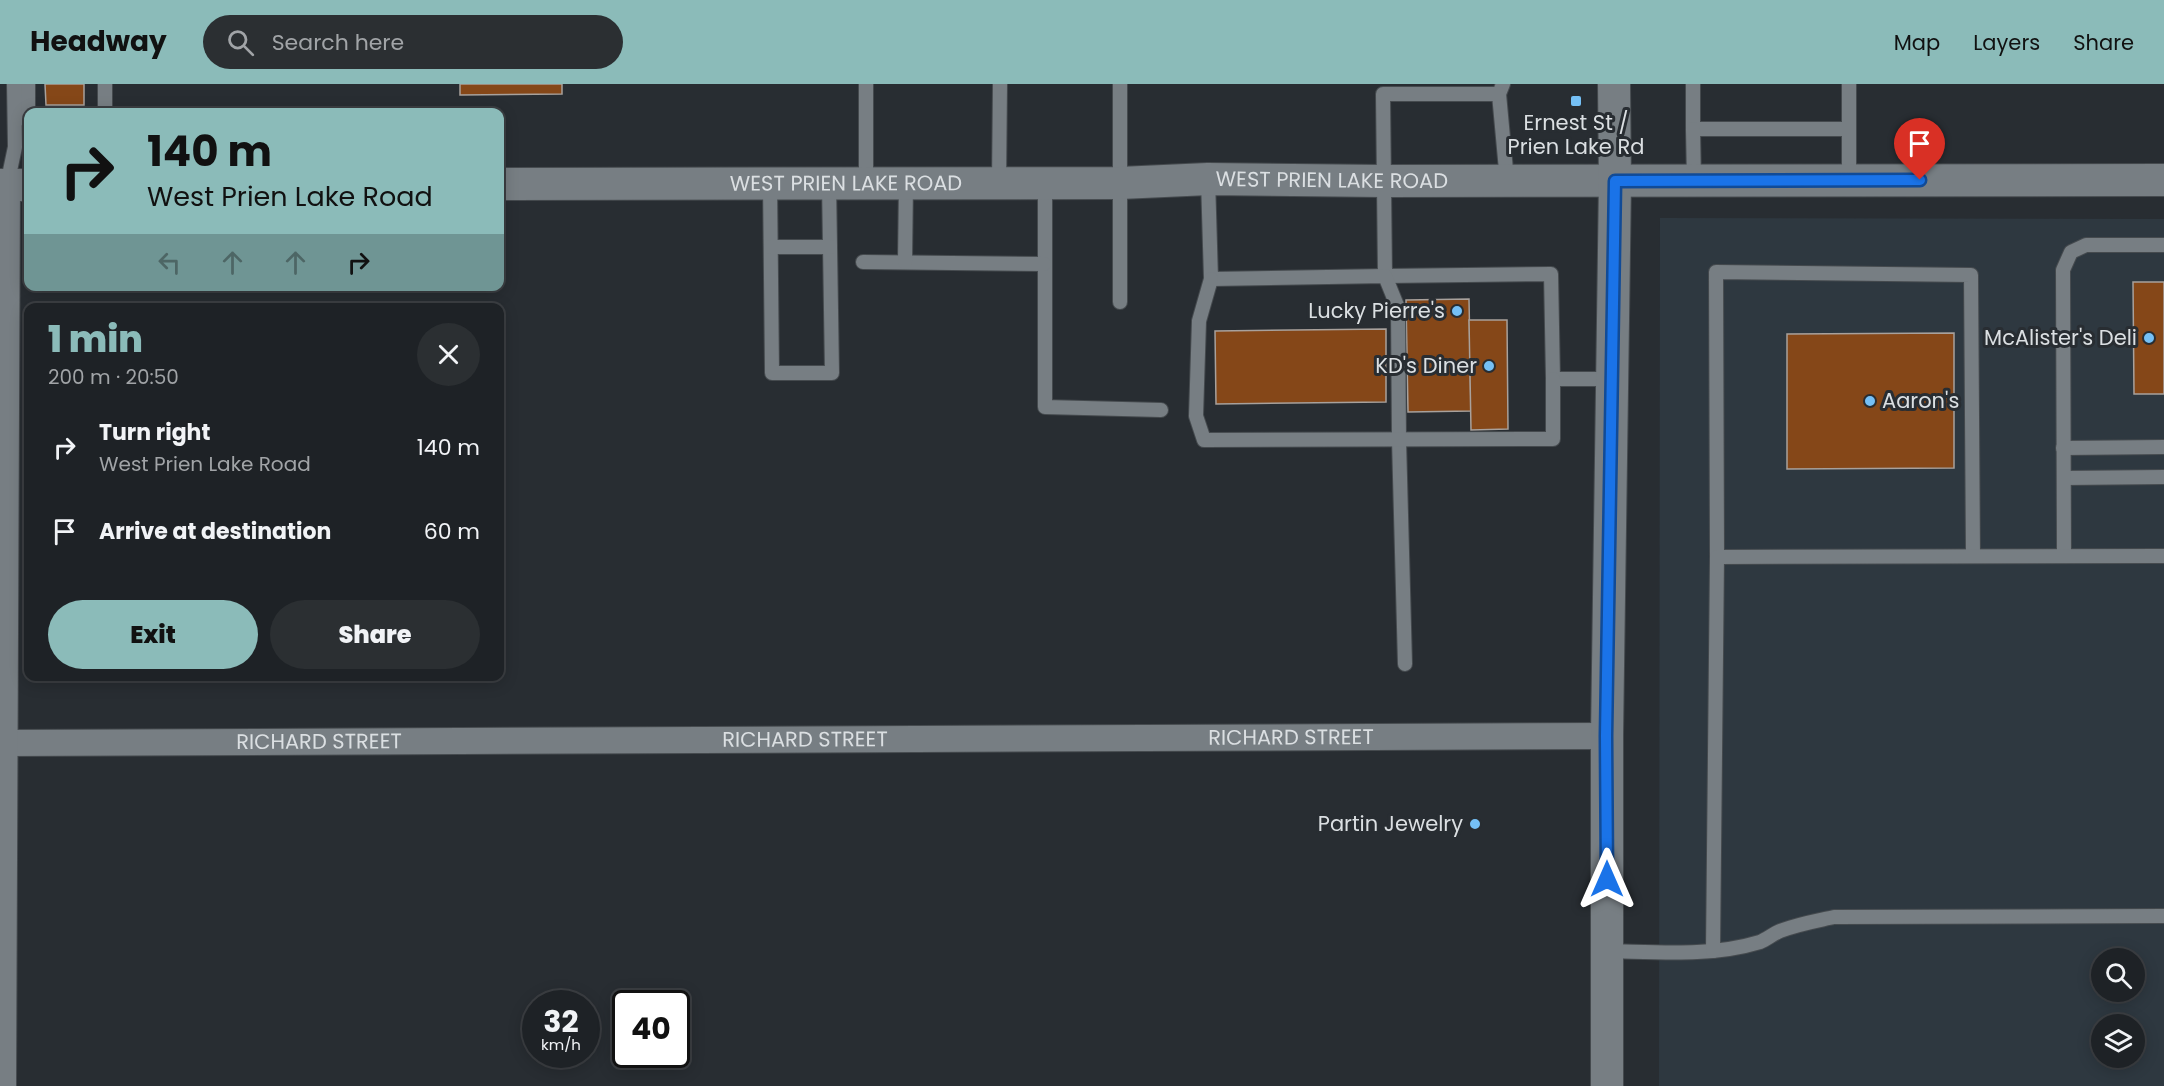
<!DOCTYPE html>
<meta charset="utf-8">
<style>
body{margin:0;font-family:Poppins,sans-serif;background:#2b2f32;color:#f1f3f6;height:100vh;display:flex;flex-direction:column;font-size:22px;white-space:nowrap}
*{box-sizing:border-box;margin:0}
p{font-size:20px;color:#a1a4a7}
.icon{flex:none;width:33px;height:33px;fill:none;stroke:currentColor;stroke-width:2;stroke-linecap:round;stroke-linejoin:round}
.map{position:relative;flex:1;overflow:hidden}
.sheet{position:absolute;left:24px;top:219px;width:480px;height:378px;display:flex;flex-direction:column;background:#1e2226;border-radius:12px;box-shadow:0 3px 15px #0003,0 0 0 2px #3c3f43}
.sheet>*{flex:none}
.hud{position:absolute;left:24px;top:24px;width:480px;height:183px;border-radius:12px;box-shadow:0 3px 15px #0003,0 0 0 2px #3c3f43;background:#8bbbb9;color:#111;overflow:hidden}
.buttons{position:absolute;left:2091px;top:864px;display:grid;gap:12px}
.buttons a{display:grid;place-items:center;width:54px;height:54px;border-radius:50%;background:#1e2226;box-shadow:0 3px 15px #0003,0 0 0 2px #3c3f43;font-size:30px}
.speed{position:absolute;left:522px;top:906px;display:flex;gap:12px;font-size:30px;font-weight:700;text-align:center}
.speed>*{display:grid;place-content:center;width:78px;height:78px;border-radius:50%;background:#1e2226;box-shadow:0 3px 15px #0003,0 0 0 2px #3c3f43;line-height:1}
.speed small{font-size:15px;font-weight:400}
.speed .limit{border:3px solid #111;border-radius:9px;background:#fff;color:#111}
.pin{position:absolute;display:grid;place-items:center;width:51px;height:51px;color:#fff;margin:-62px -26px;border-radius:50% 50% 50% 0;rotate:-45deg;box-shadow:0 0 6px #0007}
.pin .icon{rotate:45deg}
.me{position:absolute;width:66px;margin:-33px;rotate:0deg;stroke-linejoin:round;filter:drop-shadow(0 0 4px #0008)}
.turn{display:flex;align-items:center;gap:21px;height:126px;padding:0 24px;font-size:27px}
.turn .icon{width:78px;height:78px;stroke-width:2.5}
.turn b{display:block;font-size:42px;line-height:51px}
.lanes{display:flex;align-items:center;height:57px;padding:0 24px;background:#0003;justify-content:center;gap:30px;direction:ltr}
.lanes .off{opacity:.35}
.round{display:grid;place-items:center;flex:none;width:63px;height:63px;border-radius:32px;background:#2b2f32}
.summary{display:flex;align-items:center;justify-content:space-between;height:102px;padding:0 24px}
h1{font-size:36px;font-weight:800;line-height:45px;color:#8bbbb9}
.action{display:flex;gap:12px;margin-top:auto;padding:12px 24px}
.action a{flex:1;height:69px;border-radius:36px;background:#8bbbb9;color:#111;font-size:24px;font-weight:800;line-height:69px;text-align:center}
.action a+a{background:#2b2f32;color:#f1f3f6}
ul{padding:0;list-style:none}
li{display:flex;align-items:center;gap:18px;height:84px;padding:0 24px}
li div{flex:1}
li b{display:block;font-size:22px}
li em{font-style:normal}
header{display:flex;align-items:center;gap:36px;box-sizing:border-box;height:84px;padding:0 30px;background:#8bbbb9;color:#111}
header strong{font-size:28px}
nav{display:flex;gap:33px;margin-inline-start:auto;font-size:21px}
.search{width:420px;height:54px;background:#2b2f32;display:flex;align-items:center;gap:15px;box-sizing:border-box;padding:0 21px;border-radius:33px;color:#a1a4a7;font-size:22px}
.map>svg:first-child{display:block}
</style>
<header>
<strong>Headway</strong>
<div class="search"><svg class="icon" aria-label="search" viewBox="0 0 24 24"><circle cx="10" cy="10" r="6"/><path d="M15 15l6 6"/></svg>Search here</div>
<nav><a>Map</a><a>Layers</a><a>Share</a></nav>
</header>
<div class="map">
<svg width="2164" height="1002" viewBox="0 0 2164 1002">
<rect width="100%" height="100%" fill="#282d32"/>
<path fill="#2e3840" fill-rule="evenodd" d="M 1660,134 L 2164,135 L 2164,1002 L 1659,1002 ZM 2102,874 L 2134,874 L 2134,908 L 2102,908 ZM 2102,940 L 2134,940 L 2134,974 L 2102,974 Z"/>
<g fill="#854718" stroke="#a8a19c" stroke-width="1.5">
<path d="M 45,0 L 84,0 L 84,21 L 46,21 Z"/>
<path d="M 460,0 L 562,0 L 562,10 L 460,11 Z"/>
<path d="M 2133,198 L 2164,198 L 2164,310 L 2134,310 Z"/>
<path d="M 1469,215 L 1471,327 L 1408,328 L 1406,216 Z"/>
<path d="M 1469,236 L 1507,236 L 1508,345 L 1471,346 Z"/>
<path d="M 1386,245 L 1386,318 L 1216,320 L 1215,247 Z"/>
<path d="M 1954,249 L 1954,384 L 1787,385 L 1787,250 Z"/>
</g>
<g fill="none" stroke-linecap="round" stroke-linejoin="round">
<defs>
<g id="service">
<path d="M 105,0 L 105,28"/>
<path d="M 1120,0 L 1120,218"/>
<path d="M 1503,0 L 1499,10 L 1507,97"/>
<path d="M 1693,0 L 1693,45 L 1849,45"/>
<path d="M 1849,0 L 1849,96"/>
<path d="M 1499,10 L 1383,10 L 1385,192 L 1551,190 L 1553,295 L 1612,295"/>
<path d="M 15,38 L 28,24 L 28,0"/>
<path d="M 1693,45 L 1694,97"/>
<path d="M 1208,95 L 1211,195 L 1385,192 L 1398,224 L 1399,356 L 1405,580"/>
<path d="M 770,99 L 772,289 L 832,289 L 829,99"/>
<path d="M 866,99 L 866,0"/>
<path d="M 999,99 L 1000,0"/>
<path d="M 1045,99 L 1045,323 L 1161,326"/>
<path d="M 7,101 L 15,63 L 14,0"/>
<path d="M 771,163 L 830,163"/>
<path d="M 863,178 L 1044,180"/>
<path d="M 905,178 L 906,99"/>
<path d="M 1211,195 L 1199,237 L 1196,332 L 1204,356 L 1553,355 L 1553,295"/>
<path d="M 2063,364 L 2164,363"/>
<path d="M 2064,394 L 2164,393"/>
<path d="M 2064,472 L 2063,186 L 2071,168 L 2086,161 L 2164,161"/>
<path d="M 1717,473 L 1716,188 L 1971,191 L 1973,472"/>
<path d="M 1607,867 C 1658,868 1711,873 1760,858 C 1767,855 1773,850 1780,847 C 1798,840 1816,837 1834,833 L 2164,832"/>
<path d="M 1713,867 L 1717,473 L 2164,472"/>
</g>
<g id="minor">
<path id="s1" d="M 4,659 L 1607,652"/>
<path d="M 3,1002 L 7,101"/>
</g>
<g id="tertiary">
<path id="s2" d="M 500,100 L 1120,99 L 1208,95 L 1383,97 L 2164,96"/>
<path d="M 0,101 L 28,101"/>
<path d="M 1607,1002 L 1607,652 L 1615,97 L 1614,0"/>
</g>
</defs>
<use href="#service" stroke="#454a4e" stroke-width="16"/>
<use href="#minor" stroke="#454a4e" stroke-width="28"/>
<use href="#tertiary" stroke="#454a4e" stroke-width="34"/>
<use href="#service" stroke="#777e83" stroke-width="14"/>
<use href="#minor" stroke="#777e83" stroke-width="26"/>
<use href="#tertiary" stroke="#777e83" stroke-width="32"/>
</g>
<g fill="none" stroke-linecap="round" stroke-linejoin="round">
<defs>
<path id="route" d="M 1607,795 L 1606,652 L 1615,97 L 1920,96"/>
</defs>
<use href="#route" stroke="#114b97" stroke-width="15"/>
<use href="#route" stroke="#1a73e8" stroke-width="10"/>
</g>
<g fill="#75c0f6" stroke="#282d32" stroke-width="2">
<rect x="1570" y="11" width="12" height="12" rx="3"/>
<circle cx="1457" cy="227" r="6"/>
<circle cx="2149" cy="254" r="6"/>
<circle cx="1489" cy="282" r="6"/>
<circle cx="1870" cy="317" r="6"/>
<circle cx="1475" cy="740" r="6"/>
</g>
<g text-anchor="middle" stroke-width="6" stroke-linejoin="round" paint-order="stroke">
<g font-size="21" fill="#dbdfe2" stroke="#282d32" text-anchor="end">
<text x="1576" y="46" text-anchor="middle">Ernest St /<tspan x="1576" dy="24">Prien Lake Rd</tspan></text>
<text x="1445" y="234">Lucky Pierre's</text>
<text x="2137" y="261">McAlister's Deli</text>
<text x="1477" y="289">KD's Diner</text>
<text x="1882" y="324" text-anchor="start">Aaron's</text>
<text x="1463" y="747">Partin Jewelry</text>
</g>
<g font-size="21" fill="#dbdfe2" stroke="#282d32">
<text dy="7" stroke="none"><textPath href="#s2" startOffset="832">WEST PRIEN LAKE ROAD</textPath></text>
<text dy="7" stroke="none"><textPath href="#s2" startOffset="346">WEST PRIEN LAKE ROAD</textPath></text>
<text dy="7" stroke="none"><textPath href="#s1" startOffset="1287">RICHARD STREET</textPath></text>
<text dy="7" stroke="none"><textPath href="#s1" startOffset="801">RICHARD STREET</textPath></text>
<text dy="7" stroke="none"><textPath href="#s1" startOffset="315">RICHARD STREET</textPath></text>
</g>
</g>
</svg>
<div class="buttons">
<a><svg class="icon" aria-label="search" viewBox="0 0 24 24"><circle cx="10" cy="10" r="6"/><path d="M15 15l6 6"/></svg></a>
<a><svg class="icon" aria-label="layers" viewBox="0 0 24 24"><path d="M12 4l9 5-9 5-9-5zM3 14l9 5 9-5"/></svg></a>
</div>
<div class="speed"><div>32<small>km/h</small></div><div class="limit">40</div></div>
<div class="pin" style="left:1920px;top:96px;background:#d93025"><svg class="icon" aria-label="arrive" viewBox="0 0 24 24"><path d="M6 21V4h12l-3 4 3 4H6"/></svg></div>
<svg class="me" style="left:1607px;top:795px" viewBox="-20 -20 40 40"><path d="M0-17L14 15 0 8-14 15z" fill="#1a73e8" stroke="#fff" stroke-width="4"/></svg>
<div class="hud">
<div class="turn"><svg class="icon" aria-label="right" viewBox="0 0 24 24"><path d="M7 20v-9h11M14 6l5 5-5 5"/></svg><div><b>140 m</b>West Prien Lake Road</div></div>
<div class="lanes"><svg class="icon off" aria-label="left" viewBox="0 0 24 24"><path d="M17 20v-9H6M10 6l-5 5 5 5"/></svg><svg class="icon off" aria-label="ahead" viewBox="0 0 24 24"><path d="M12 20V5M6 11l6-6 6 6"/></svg><svg class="icon off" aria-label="ahead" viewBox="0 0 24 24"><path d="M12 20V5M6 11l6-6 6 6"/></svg><svg class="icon" aria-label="right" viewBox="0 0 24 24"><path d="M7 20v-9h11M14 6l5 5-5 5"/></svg></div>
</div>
<section class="sheet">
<div class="summary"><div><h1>1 min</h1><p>200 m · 20:50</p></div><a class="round"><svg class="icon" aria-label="close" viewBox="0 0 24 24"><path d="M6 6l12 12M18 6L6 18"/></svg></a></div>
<ul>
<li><svg class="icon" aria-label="right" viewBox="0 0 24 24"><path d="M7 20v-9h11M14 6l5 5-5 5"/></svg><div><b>Turn right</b><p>West Prien Lake Road</p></div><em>140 m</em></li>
<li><svg class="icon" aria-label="arrive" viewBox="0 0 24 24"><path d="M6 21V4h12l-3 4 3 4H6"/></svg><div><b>Arrive at destination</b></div><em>60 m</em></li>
</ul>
<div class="action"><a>Exit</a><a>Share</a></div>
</section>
</div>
